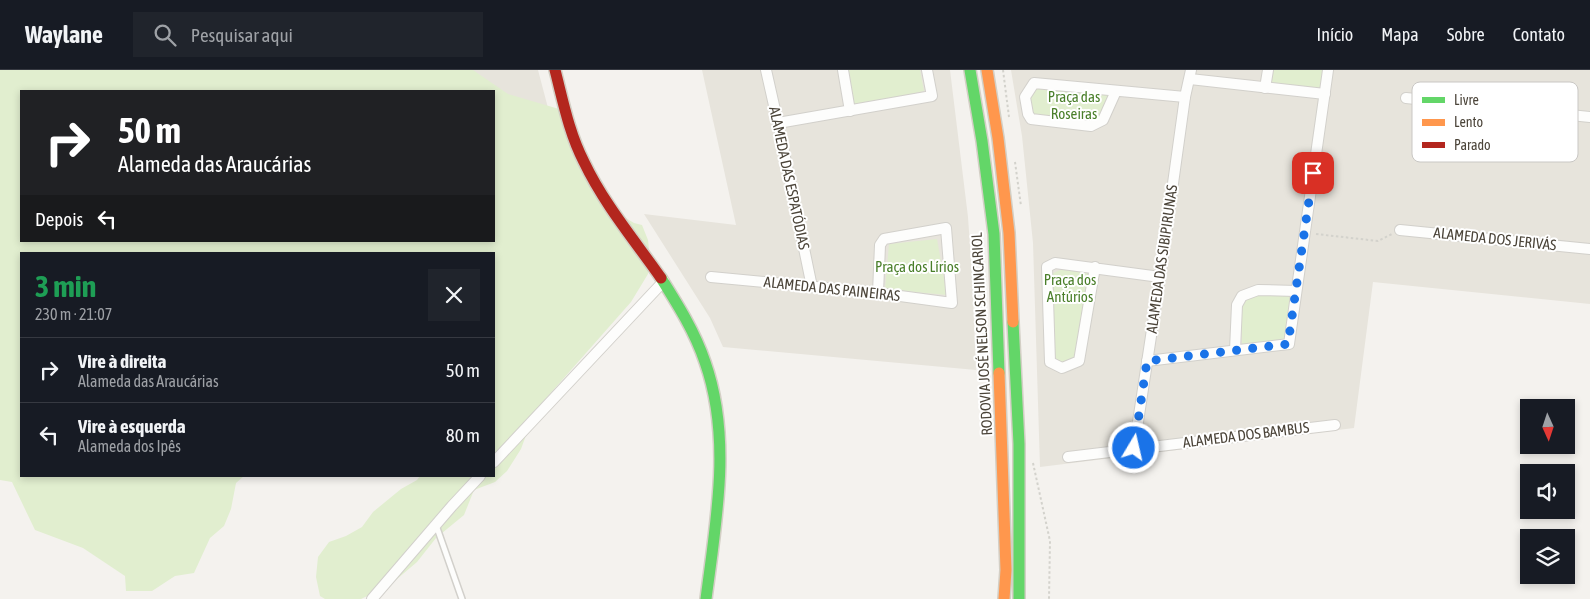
<!DOCTYPE html>
<html lang="pt">
<meta charset="utf-8">
<style>
body{margin:0;font-family:"Asap Condensed",sans-serif;background:#20242c;color:#f1f3f6;height:100vh;display:flex;flex-direction:column;font-size:19px;white-space:nowrap}
*{box-sizing:border-box;margin:0}
p{font-size:16px;color:#9ea1a6}
.icon{flex:none;width:28px;height:28px;fill:none;stroke:currentColor;stroke-width:2;stroke-linecap:round;stroke-linejoin:round}
.map{position:relative;flex:1;overflow:hidden}
.sheet{position:absolute;left:20px;top:182px;width:475px;height:225px;display:flex;flex-direction:column;background:#171b24;border-radius:0px;box-shadow:0 2px 8px #0003}
.sheet>*{flex:none}
.guide{position:absolute;left:20px;top:20px;width:475px;height:152px;border-radius:0px;box-shadow:0 2px 8px #0003;background:#202124;color:#fff;overflow:hidden}
.needle{width:32px;rotate:177deg}
.fabs{position:absolute;left:1520px;top:329px;display:grid;gap:10px}
.fabs a{display:grid;place-items:center;width:55px;height:55px;border-radius:0px;background:#171b24;box-shadow:0 2px 8px #0003;font-size:25px}
.pin{position:absolute;display:grid;place-items:center;width:42px;height:42px;color:#fff;margin:-21px;border-radius:10px;box-shadow:0 2px 8px #0006}
.me{position:absolute;width:55px;margin:-28px;rotate:9deg;stroke-linejoin:round;filter:drop-shadow(0 0 4px #0008)}
.turn{display:flex;align-items:center;gap:18px;height:105px;padding:0 15px;font-size:22px}
.turn .icon{width:65px;height:65px;stroke-width:2.5}
.turn b{display:block;font-size:35px;line-height:42px}
.then{display:flex;align-items:center;height:48px;padding:0 15px;background:#0003;gap:10px;font-size:19px}
.round{display:grid;place-items:center;flex:none;width:52px;height:52px;border-radius:0px;background:#20242c}
.head{display:flex;align-items:center;justify-content:space-between;height:85px;padding:0 15px}
h1{font-size:30px;font-weight:700;line-height:38px;color:#1e9e55}
ul{padding:0;list-style:none}
li{display:flex;align-items:center;gap:15px;height:65px;padding:0 15px;border-top:1px solid #363941}
li div{flex:1}
li b{display:block;font-size:19px}
li em{font-style:normal}
header{display:flex;align-items:center;gap:30px;box-sizing:border-box;height:70px;padding:0 25px;background:#171b24;border-bottom:1px solid #363941}
header strong{font-size:24px}
nav{display:flex;gap:28px;margin-inline-start:auto;font-size:18px}
.search{width:350px;height:45px;background:#20242c;display:flex;align-items:center;gap:12px;box-sizing:border-box;padding:0 18px;border-radius:0px;color:#9ea1a6;font-size:19px}
.map>svg:first-child{display:block}
</style>
<header>
<strong>Waylane</strong>
<div class="search"><svg class="icon" aria-label="search" viewBox="0 0 24 24"><circle cx="10" cy="10" r="6"/><path d="M15 15l6 6"/></svg>Pesquisar aqui</div>
<nav><a>Início</a><a>Mapa</a><a>Sobre</a><a>Contato</a></nav>
</header>
<div class="map">
<svg width="1590" height="529" viewBox="0 0 1590 529">
<rect width="100%" height="100%" fill="#f4f2ee"/>
<g fill="#e7e4dc">
<path d="M 284,0 L 538,0 L 557,72 L 494,21 Z"/>
<path d="M 702,0 L 950,0 L 968,147 L 972,205 L 976,300 L 723,277 L 710,248 L 644,144 L 736,155 Z"/>
<path d="M 1011,0 L 1590,0 L 1590,234 L 1373,212 L 1354,358 L 1040,397 L 1033,173 L 1022,66 Z"/>
</g>
<g fill="#e1eecf" fill-rule="evenodd">
<path d="M 0,0 L 473,0 L 508,24 L 559,39 L 597,129 L 611,139 L 634,153 L 642,155 L 648,170 L 650,188 L 648,204 L 631,232 L 541,334 L 532,349 L 521,379 L 507,401 L 495,412 L 474,420 L 464,445 L 436,468 L 417,492 L 390,515 L 361,529 L 325,529 L 320,526 L 316,507 L 318,487 L 329,472 L 346,466 L 362,457 L 373,442 L 401,419 L 417,410 L 420,406 L 494,406 L 494,184 L 21,184 L 21,406 L 244,406 L 236,413 L 231,439 L 224,456 L 210,468 L 194,503 L 175,506 L 152,521 L 126,521 L 125,506 L 83,478 L 35,460 L 12,412 L 0,410 ZM 21,21 L 494,21 L 494,171 L 21,171 Z"/>
<path d="M 849,0 L 920,0 L 924,21 L 854,37 Z"/>
<path d="M 1269,0 L 1327,0 L 1324,23 L 1267,17 Z"/>
<path d="M 1035,16 L 1111,25 L 1102,48 L 1090,54 L 1035,47 L 1030,42 L 1029,29 Z"/>
<path d="M 937,169 L 947,225 L 885,219 L 889,174 Z"/>
<path d="M 1063,199 L 1091,203 L 1078,289 L 1063,293 L 1054,289 L 1051,204 Z"/>
<path d="M 1257,223 L 1294,225 L 1287,273 L 1242,277 L 1241,240 L 1244,229 Z"/>
</g>
<g fill="none" stroke-linecap="round" stroke-linejoin="round">
<defs>
<path id="lane" d="M 436,455 L 462,529"/>
<g id="street">
<path d="M 766,0 L 778,53 L 812,217"/>
<path d="M 843,0 L 850,41"/>
<path d="M 1190,9 L 1325,24"/>
<path d="M 1265,18 L 1268,0"/>
<path d="M 1116,21 L 1103,50 L 1091,56 L 1031,49 L 1028,44 L 1025,27 L 1034,13 L 1185,27"/>
<path d="M 1406,28 L 1590,47"/>
<path d="M 778,53 L 932,26 L 927,0"/>
<path d="M 1400,160 L 1590,179"/>
<path d="M 1095,197 L 1079,291 L 1062,298 L 1050,292 L 1047,197 L 1055,193 L 1160,207"/>
<path d="M 711,207 L 878,223 L 952,233 L 946,158 L 884,169 L 880,175 L 878,223"/>
<path d="M 1235,280 L 1237,235 L 1242,226 L 1258,220 L 1296,221"/>
<path d="M 1147,291 L 1289,274 L 1328,0"/>
<path d="M 1134,378 L 1160,207 L 1185,27 L 1191,0"/>
<path d="M 1068,387 L 1335,355"/>
<path d="M 494,392 L 664,211"/>
<path d="M 372,529 L 452,436 L 480,406"/>
</g>
<g id="fast">
<path d="M 970,0 L 982,71 L 994,164 L 999,303"/>
<path d="M 661,208 C 678,235 695,262 705,292 C 732,368 716,451 706,529"/>
<path d="M 1013,252 L 1019,374 L 1019,529"/>
</g>
<g id="slow">
<path d="M 987,0 L 998,68 L 1009,163 L 1013,252"/>
<path d="M 999,303 L 1006,500 L 1004,529"/>
</g>
<path id="jam" d="M 555,0 C 563,31 569,63 584,92 C 604,134 635,171 661,208"/>
</defs>
<use href="#lane" stroke="#d2d0cb" stroke-width="8"/>
<use href="#street" stroke="#d2d0cb" stroke-width="12"/>
<use href="#fast" stroke="#d3cfc5" stroke-width="14"/>
<use href="#slow" stroke="#d3cfc5" stroke-width="14"/>
<use href="#jam" stroke="#d3cfc5" stroke-width="14"/>
<g stroke="#d3d2cc" stroke-width="2" stroke-dasharray="2.5 2.5" stroke-linecap="butt">
<path d="M 1003,0 L 1009,47"/>
<path d="M 1015,92 L 1021,136"/>
<path d="M 1316,164 L 1378,171 L 1392,164"/>
<path d="M 1033,393 L 1050,471 L 1049,529"/>
</g>
<use href="#lane" stroke="#fdfdfc" stroke-width="5"/>
<use href="#street" stroke="#fdfdfc" stroke-width="10"/>
<use href="#fast" stroke="#63d668" stroke-width="11"/>
<use href="#slow" stroke="#ff974d" stroke-width="11"/>
<use href="#jam" stroke="#b3261e" stroke-width="11"/>
</g>
<g fill="none" stroke-linecap="round" stroke-linejoin="round">
<path stroke="#1a73e8" stroke-width="9" stroke-dasharray="0 16.2" d="M 1134,378 L 1147,291 L 1288,274 L 1313,103"/>
</g>
<g text-anchor="middle" stroke-width="4" stroke-linejoin="round" paint-order="stroke">
<g font-size="15" fill="#4a7f2a" stroke="#fff">
<text x="1074" y="32">Praça das<tspan x="1074" dy="17">Roseiras</tspan></text>
<text x="917" y="202">Praça dos Lírios</text>
<text x="1070" y="215">Praça dos<tspan x="1070" dy="17">Antúrios</tspan></text>
</g>
<g font-size="15" fill="#4b4439" stroke="#fff">
<text transform="translate(789 108) rotate(78)" y="5">ALAMEDA DAS ESPATÓDIAS</text>
<text transform="translate(1495 169) rotate(6)" y="5">ALAMEDA DOS JERIVÁS</text>
<text transform="translate(1162 189) rotate(-82)" y="5">ALAMEDA DAS SIBIPIRUNAS</text>
<text transform="translate(832 219) rotate(6)" y="5">ALAMEDA DAS PAINEIRAS</text>
<text transform="translate(982 264) rotate(-93)" y="5">RODOVIA JOSÉ NELSON SCHINCARIOL</text>
<text transform="translate(1246 365) rotate(-7)" y="5">ALAMEDA DOS BAMBUS</text>
</g>
</g>
<rect x="1412" y="12" width="166" height="80" rx="8" fill="#fff" stroke="#c9c7c4" stroke-width="1"/>
<rect x="1422" y="27" width="23" height="6" fill="#63d668"/>
<rect x="1422" y="49" width="23" height="7" fill="#ff974d"/>
<rect x="1422" y="72" width="23" height="6" fill="#b3261e"/>
<g font-size="14" fill="#4b4439">
<text x="1454" y="35">Livre</text>
<text x="1454" y="57">Lento</text>
<text x="1454" y="80">Parado</text>
</g>
</svg>
<div class="fabs">
<a><svg class="needle" viewBox="-14 -14 28 28"><path d="M0-13l5 13h-10z" fill="#e53935"/><path d="M0 13l5-13h-10z" fill="#9ea1a6"/></svg></a>
<a><svg class="icon" aria-label="sound" viewBox="0 0 24 24"><path d="M4 9h4l5-4v14l-5-4H4zM17 9q2 3 0 6"/></svg></a>
<a><svg class="icon" aria-label="layers" viewBox="0 0 24 24"><path d="M12 4l9 5-9 5-9-5zM3 14l9 5 9-5"/></svg></a>
</div>
<div class="pin" style="left:1313px;top:103px;background:#d93025"><svg class="icon" aria-label="arrive" viewBox="0 0 24 24"><path d="M6 21V4h12l-3 4 3 4H6"/></svg></div>
<svg class="me" style="left:1134px;top:378px" viewBox="-20 -20 40 40"><circle r="17" fill="#1a73e8" stroke="#fff" stroke-width="3"/><path d="M0-11L8 9 0 5-8 9z" fill="#fff"/></svg>
<div class="guide">
<div class="turn"><svg class="icon" aria-label="right" viewBox="0 0 24 24"><path d="M7 20v-9h11M14 6l5 5-5 5"/></svg><div><b>50 m</b>Alameda das Araucárias</div></div>
<div class="then">Depois<svg class="icon" aria-label="left" viewBox="0 0 24 24"><path d="M17 20v-9H6M10 6l-5 5 5 5"/></svg></div>
</div>
<section class="sheet">
<div class="head"><div><h1>3 min</h1><p>230 m · 21:07</p></div><a class="round"><svg class="icon" aria-label="close" viewBox="0 0 24 24"><path d="M6 6l12 12M18 6L6 18"/></svg></a></div>
<ul>
<li><svg class="icon" aria-label="right" viewBox="0 0 24 24"><path d="M7 20v-9h11M14 6l5 5-5 5"/></svg><div><b>Vire à direita</b><p>Alameda das Araucárias</p></div><em>50 m</em></li>
<li><svg class="icon" aria-label="left" viewBox="0 0 24 24"><path d="M17 20v-9H6M10 6l-5 5 5 5"/></svg><div><b>Vire à esquerda</b><p>Alameda dos Ipês</p></div><em>80 m</em></li>
</ul>
</section>
</div>
